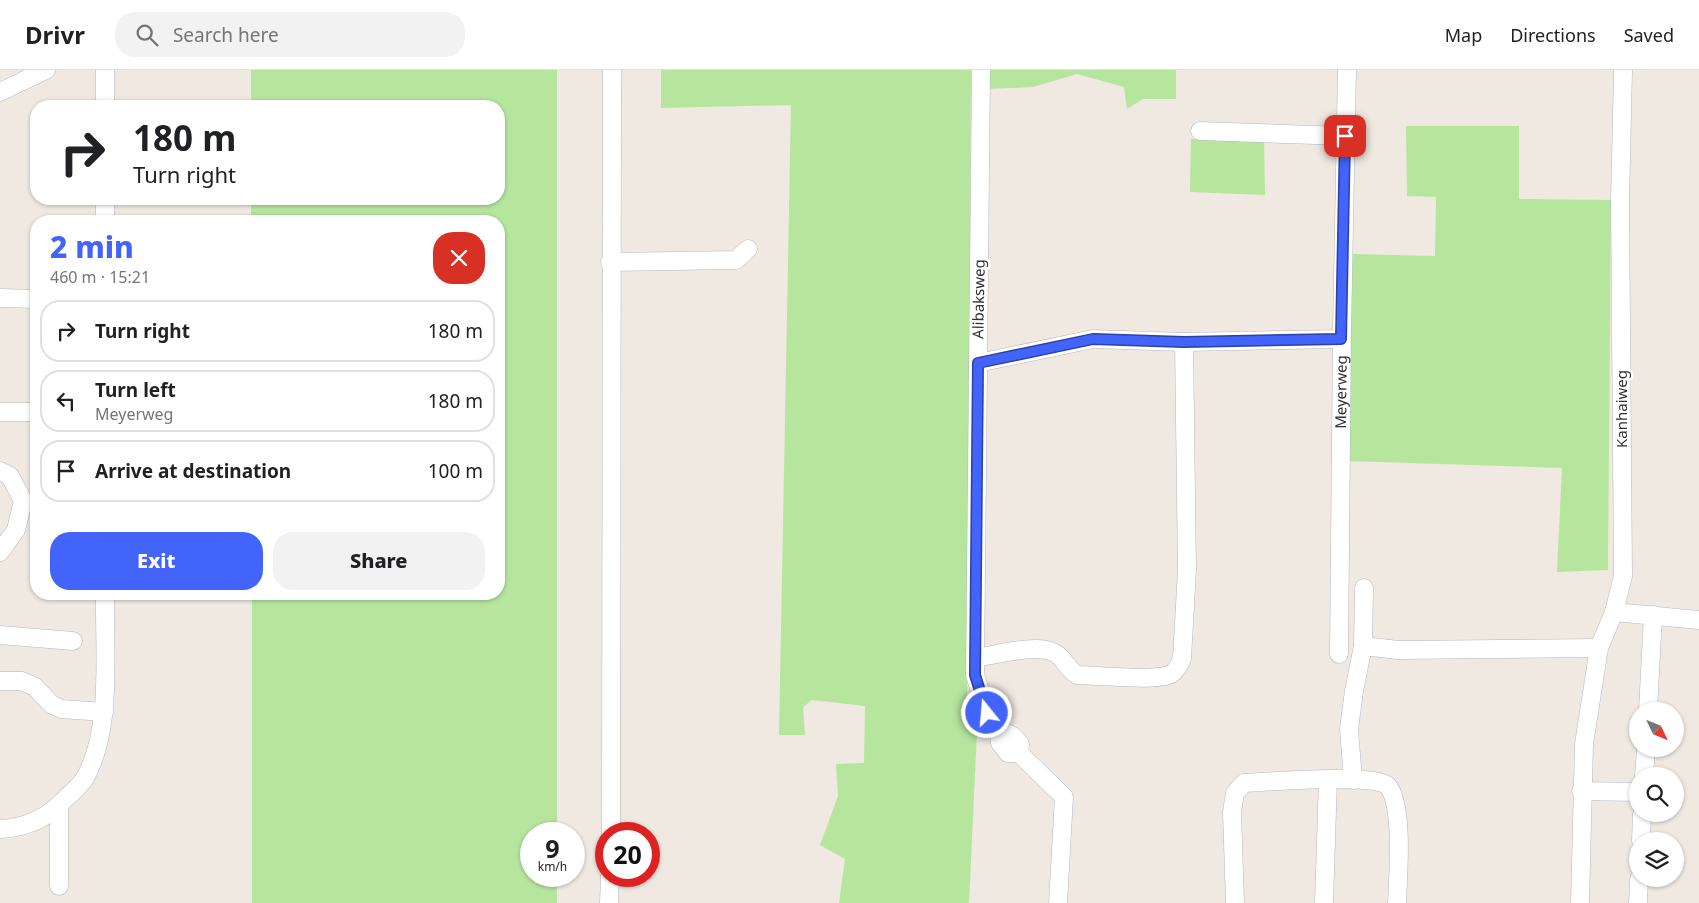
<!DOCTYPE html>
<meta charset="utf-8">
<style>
body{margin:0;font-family:"Noto Sans",sans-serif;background:#f2f2f2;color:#202124;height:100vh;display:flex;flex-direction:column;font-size:19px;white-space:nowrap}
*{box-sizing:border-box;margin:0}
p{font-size:16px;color:#757577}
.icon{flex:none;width:28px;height:28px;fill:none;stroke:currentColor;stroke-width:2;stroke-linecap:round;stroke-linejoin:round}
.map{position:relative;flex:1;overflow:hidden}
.details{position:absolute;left:30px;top:145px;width:475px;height:385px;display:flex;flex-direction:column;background:#fff;border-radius:20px;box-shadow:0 1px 4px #0004}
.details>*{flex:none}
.guide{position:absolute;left:30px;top:30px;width:475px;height:105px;border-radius:20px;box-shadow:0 1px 4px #0004;background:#fff;color:#202124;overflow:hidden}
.needle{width:32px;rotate:133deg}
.fabs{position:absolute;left:1629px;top:632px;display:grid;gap:10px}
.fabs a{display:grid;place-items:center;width:55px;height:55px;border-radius:50%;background:#fff;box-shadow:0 1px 4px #0004;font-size:25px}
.speed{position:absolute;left:520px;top:752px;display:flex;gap:10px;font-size:25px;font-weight:700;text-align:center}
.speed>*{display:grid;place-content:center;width:65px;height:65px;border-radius:50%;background:#fff;box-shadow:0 1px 4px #0004;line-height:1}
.speed small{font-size:12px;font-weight:400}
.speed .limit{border:8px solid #d22;background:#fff;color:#111}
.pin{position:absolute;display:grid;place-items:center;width:42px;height:42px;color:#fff;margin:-21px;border-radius:10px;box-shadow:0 2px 8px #0006}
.me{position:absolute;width:55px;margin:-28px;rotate:343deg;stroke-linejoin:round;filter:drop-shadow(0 0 4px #0008)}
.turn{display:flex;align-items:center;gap:18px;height:105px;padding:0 20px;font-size:22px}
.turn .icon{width:65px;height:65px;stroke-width:2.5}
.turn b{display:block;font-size:35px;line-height:42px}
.round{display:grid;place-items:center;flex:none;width:52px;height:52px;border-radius:20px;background:#f2f2f2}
.head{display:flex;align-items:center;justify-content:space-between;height:85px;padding:0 20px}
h1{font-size:30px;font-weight:800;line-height:38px;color:#4264fb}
.cta{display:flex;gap:10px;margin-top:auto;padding:10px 20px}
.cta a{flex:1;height:58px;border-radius:20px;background:#4264fb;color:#fff;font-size:20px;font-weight:800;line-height:58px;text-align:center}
.cta a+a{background:#f2f2f2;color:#202124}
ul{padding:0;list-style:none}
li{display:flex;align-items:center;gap:15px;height:62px;margin:0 10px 8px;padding:0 10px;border:2px solid #e0e0e0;border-radius:20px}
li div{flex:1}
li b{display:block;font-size:19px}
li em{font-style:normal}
header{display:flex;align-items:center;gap:30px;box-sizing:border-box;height:70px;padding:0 25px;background:#fff;border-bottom:1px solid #e0e0e0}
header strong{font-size:24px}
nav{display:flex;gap:28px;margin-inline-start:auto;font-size:18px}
.search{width:350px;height:45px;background:#f2f2f2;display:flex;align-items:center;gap:12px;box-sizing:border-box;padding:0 18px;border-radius:20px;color:#757577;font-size:19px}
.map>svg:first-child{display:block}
</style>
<header>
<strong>Drivr</strong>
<div class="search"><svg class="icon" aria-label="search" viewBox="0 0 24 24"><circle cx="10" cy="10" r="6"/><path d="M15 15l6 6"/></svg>Search here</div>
<nav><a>Map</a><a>Directions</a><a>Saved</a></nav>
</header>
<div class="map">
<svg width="1699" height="833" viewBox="0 0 1699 833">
<rect width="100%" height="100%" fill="#efe9e1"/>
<g fill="#b6e59e">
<path d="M 251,0 L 557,0 L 557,764 L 531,764 L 531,806 L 557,806 L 557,833 L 252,833 L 252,524 L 499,524 L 499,151 L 251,151 L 251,129 L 499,129 L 499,36 L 251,36 Z"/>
<path d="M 661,0 L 971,0 L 967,637 L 977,661 L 969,833 L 839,833 L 845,789 L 820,775 L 838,726 L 836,694 L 864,693 L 865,636 L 812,630 L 803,637 L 805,665 L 779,665 L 791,35 L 661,38 Z"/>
<path d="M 987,0 L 1176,0 L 1176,29 L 1143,29 L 1127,39 L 1124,17 L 1077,4 L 1033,17 L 986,19 Z"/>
<path d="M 1406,56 L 1519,56 L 1519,129 L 1611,130 L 1608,500 L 1557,502 L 1562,398 L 1348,391 L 1352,184 L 1435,186 L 1436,127 L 1407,126 Z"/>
<path d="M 1191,69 L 1264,71 L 1265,125 L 1190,122 Z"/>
</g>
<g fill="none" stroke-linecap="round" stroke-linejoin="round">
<defs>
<g id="minor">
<path d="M 105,0 L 105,36"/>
<path d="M 981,0 L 975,605 L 987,643 L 999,662 L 1000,673 L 1008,683 L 1019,683 L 1064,727 L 1058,833"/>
<path d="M 0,22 L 46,0"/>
<path d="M 1200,61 L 1345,66"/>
<path d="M 105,129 L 105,151"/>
<path d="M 610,192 L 736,190 L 748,179"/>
<path d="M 0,228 L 36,229"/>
<path d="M 978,293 L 1093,269 L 1184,272 L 1341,269"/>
<path d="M 0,342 L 36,342"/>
<path d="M 0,401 L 10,406 L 23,431 L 16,460 L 0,482"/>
<path d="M 1364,518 L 1363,576 L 1398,580 L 1599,578"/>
<path d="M 1614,542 L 1699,550"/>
<path d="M 0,565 L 73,571"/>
<path id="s1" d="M 1339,584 L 1342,259 L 1347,0"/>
<path d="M 975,588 C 996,585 1037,573 1055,583 C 1064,588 1068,600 1077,605 C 1098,605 1155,612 1171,604 C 1176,601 1180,594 1182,588 L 1187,500 L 1184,272"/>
<path d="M 0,611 L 22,611 L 35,617 L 52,635 L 62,639 L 104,642"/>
<path d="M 1648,641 L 1653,545"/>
<path d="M 999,662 C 1010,663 1013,665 1020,674 L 1019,683"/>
<path d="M 1644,706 L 1646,679"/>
<path d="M 1353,710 L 1349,659 L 1354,621 L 1363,576"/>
<path d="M 1581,721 L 1638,722"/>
<path d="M 0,759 C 25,758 47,748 64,730 C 71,723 80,716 85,708 C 113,658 104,580 105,524"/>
<path d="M 611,764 L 612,0"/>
<path d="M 1641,771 L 1642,744"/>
<path d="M 59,816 L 59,736"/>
<path d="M 609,833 L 610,806"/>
<path d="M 1235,833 L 1232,742 L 1235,723 L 1244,713 C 1265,712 1377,703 1388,716 C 1404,736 1398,807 1397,833"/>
<path d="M 1324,833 L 1328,709"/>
<path d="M 1580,833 L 1584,674 L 1599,578 L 1614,542 L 1623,506 L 1620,132 L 1623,0"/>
<path d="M 1638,833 L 1639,809"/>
</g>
</defs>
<use href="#minor" stroke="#b4b7c1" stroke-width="19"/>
<use href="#minor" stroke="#fff" stroke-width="18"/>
</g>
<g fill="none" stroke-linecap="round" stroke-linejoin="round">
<defs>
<path id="route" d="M 987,643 L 975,605 L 978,293 L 1093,269 L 1184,272 L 1341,269 L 1345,66"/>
</defs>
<use href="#route" stroke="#2b41a3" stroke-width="12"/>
<use href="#route" stroke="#4264fb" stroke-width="9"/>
</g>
<g text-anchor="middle" stroke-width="5" stroke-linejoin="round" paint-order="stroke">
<g font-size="15" fill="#2e2e2e" stroke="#fff">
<text transform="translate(979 229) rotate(-89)" y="5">Alibaksweg</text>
<text dy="5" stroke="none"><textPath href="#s1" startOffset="262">Meyerweg</textPath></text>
<text transform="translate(1622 339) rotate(-90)" y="5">Kanhaiweg</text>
</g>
</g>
</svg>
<div class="fabs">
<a><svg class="needle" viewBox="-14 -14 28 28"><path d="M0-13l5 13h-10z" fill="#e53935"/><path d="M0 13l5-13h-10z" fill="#757577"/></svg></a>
<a><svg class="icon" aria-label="search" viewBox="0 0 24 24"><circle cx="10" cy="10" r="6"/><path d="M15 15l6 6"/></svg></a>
<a><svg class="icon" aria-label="layers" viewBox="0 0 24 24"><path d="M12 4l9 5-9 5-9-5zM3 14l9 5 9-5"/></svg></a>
</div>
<div class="speed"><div>9<small>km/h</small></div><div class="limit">20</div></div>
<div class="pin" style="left:1345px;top:66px;background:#d93025"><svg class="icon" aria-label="arrive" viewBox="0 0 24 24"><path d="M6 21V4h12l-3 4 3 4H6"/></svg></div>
<svg class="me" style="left:987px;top:643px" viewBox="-20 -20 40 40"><circle r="17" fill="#4264fb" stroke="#fff" stroke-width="3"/><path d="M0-11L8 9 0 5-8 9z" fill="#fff"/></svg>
<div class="guide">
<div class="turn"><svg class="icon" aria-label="right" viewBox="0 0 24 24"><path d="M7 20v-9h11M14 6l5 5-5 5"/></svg><div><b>180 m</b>Turn right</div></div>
</div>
<section class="details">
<div class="head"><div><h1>2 min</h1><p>460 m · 15:21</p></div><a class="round" style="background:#d93025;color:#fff"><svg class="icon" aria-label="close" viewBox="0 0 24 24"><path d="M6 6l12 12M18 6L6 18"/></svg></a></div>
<ul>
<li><svg class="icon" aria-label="right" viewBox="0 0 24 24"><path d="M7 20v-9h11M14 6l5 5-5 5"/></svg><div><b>Turn right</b></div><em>180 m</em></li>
<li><svg class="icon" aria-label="left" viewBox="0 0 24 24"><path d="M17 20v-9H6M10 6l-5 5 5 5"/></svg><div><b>Turn left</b><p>Meyerweg</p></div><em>180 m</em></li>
<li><svg class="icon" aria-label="arrive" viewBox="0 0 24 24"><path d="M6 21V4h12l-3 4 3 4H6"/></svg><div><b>Arrive at destination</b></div><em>100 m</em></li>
</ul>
<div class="cta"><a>Exit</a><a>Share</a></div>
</section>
</div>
